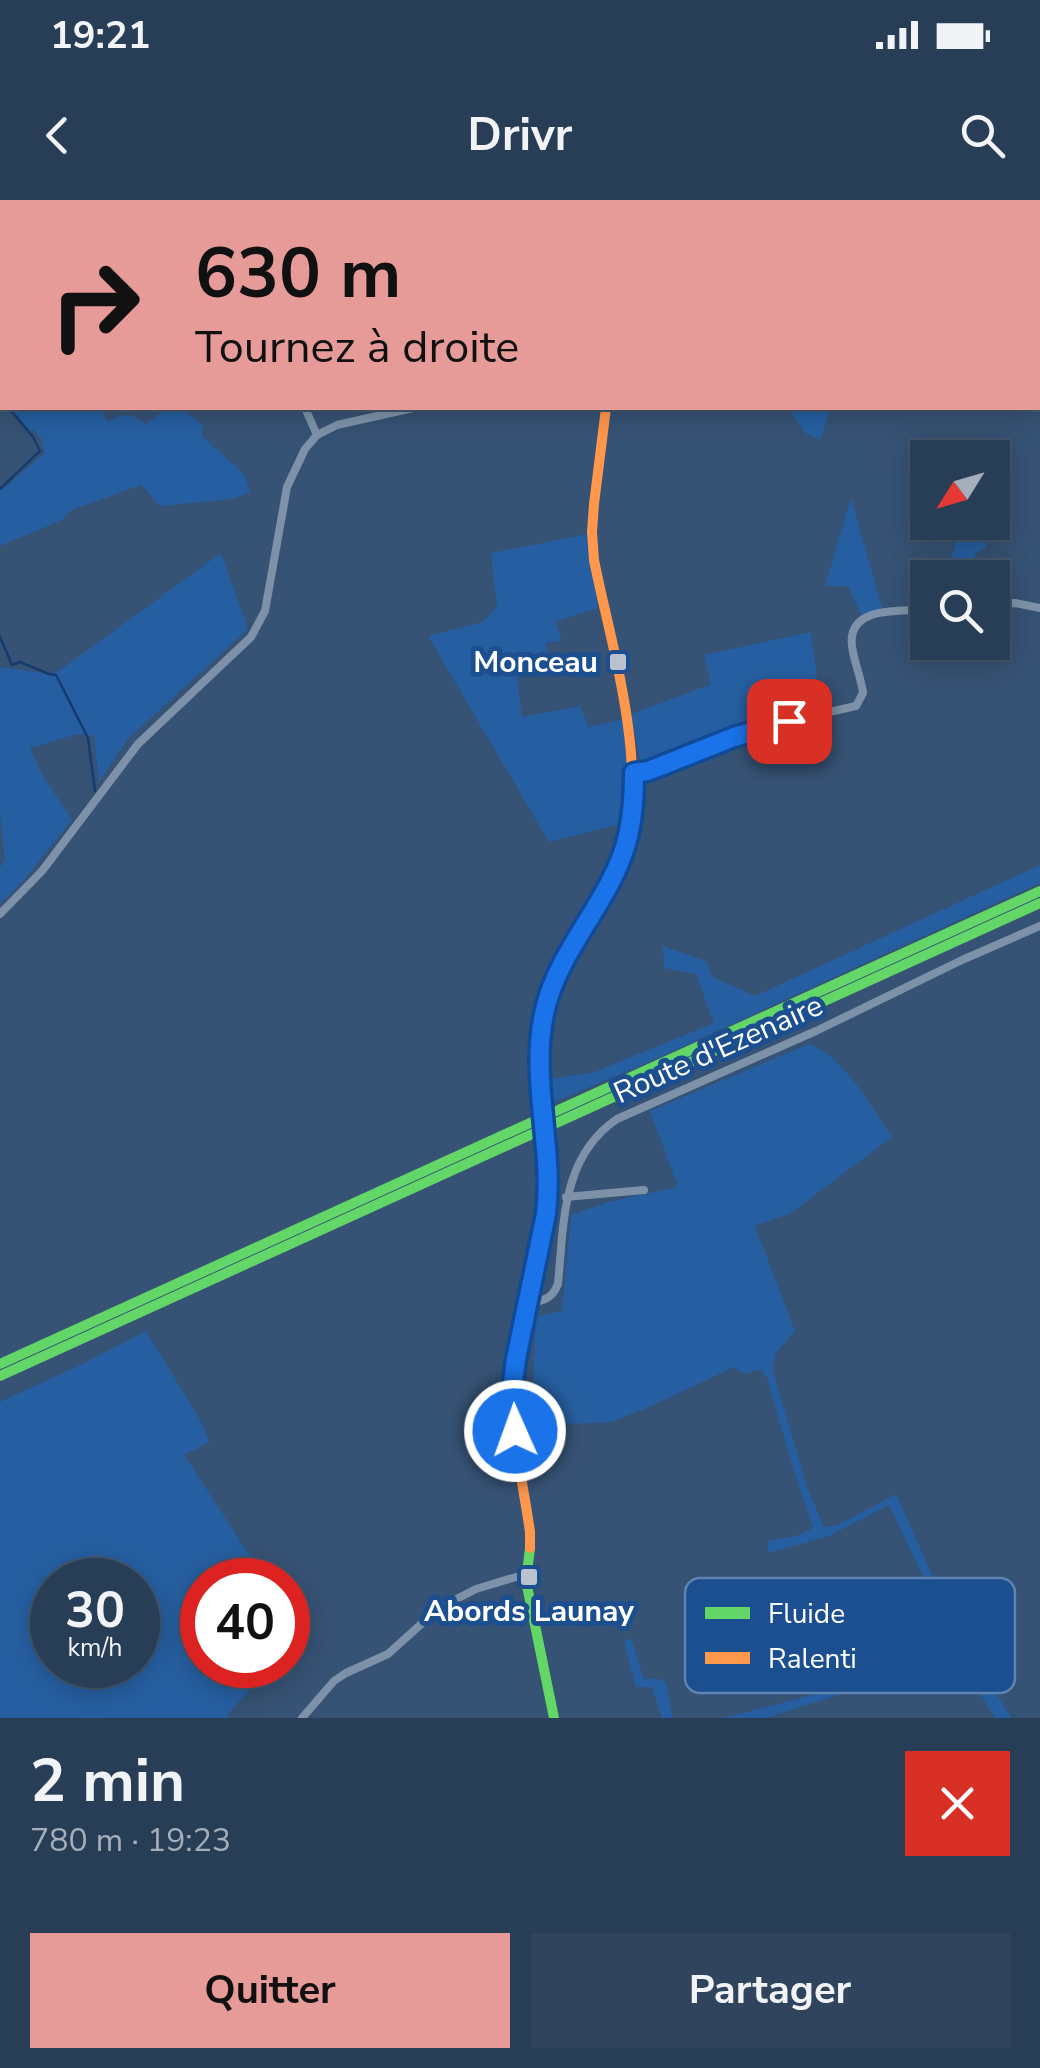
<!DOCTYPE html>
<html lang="fr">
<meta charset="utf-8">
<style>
body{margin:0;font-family:"Nunito Sans",sans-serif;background:#30455d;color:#f1f3f6;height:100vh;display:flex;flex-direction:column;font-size:38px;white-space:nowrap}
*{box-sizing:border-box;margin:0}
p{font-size:32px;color:#a5aeba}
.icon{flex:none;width:55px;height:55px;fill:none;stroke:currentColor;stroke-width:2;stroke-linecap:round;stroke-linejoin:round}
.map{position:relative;height:1518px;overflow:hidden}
.sheet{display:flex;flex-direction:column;background:#283e57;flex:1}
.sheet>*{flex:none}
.top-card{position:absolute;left:0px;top:0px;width:1040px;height:210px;box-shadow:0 5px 25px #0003,0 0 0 2px #44576d;background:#e69b98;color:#111;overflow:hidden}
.needle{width:65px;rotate:233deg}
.controls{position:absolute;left:910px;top:240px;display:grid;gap:20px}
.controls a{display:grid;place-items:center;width:100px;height:100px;border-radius:0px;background:#283e57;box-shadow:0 5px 25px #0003,0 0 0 2px #44576d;font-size:50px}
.speed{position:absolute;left:30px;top:1358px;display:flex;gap:20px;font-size:50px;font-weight:700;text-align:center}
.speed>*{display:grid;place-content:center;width:130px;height:130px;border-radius:50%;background:#283e57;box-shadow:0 5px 25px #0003,0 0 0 2px #44576d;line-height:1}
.speed small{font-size:25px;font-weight:400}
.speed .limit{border:15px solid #d22;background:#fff;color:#111}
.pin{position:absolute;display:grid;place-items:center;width:85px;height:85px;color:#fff;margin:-42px;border-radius:20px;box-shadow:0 5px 15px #0006}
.me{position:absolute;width:110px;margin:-55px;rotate:358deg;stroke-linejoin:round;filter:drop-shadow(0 0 8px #0008)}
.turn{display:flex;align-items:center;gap:35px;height:210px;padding:0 30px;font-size:45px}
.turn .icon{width:130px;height:130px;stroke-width:2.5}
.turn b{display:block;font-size:70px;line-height:85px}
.round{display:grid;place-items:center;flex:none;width:105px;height:105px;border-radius:0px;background:#30455d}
.overview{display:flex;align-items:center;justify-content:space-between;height:170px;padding:0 30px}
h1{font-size:60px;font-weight:700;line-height:75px}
.primary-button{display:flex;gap:20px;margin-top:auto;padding:20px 30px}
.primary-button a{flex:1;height:115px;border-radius:0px;background:#e69b98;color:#111;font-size:40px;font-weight:700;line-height:115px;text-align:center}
.primary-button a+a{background:#30455d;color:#f1f3f6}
.status{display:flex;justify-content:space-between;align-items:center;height:70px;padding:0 50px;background:#283e57;direction:ltr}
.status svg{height:28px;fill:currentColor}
header{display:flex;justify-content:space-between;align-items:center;height:130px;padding:0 30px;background:#283e57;font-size:45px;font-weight:700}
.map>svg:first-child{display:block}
</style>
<div class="status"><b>19:21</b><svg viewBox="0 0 49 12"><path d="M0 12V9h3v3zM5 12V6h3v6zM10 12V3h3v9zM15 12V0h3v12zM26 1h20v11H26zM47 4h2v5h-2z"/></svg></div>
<header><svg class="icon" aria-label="back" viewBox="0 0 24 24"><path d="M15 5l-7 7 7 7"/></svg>Drivr<svg class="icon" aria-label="search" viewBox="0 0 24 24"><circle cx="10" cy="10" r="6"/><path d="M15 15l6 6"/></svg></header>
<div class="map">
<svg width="1040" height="1518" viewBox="0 0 1040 1518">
<rect width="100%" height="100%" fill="#365274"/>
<g fill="#265fa1" fill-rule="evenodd">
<path d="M 326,0 L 608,0 L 607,2 L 328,2 Z"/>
<path d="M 11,208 L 101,208 L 100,210 L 108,221 C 127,212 129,213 146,224 C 175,201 174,203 203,225 L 202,236 L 244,274 L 250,292 L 233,299 L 160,306 L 141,285 L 70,311 L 60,321 L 0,346 L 0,291 L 45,253 L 41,238 L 34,230 L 30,231 Z"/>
<path d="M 792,208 L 830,208 L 821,240 L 805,233 L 792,213 Z"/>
<path d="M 851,298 L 882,408 L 862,416 L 848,386 L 825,386 Z"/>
<path d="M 971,323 L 976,323 L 987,346 L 975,354 L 974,363 L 948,369 L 957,340 Z"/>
<path d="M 588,334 L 598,408 L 555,422 L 562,441 L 545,443 L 550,459 L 516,469 L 522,517 L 580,506 L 589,527 L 623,519 C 629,557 633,586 620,624 L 549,642 L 428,436 L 482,422 L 497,407 L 491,353 Z"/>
<path d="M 221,353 L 248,429 L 128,539 L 99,582 L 94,536 L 78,534 L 30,548 L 41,573 L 72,620 L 23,681 L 0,704 L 0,668 L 5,659 L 0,614 L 0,467 L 49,474 L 60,470 Z"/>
<path d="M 811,432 L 821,510 L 734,532 L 646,568 L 641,564 L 631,514 L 711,484 L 704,455 Z"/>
<path d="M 1040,665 L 1040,683 L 647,863 L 549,904 L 545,879 L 592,873 L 714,823 L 696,774 L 664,768 L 663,746 L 706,761 L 713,777 L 755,796 Z"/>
<path d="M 809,844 C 844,856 871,907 892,937 L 791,1013 L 755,1026 L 795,1131 L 776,1153 L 772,1168 L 807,1287 L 824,1327 L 838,1325 L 896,1294 L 935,1382 L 966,1443 L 1011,1518 L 995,1518 L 949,1443 L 922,1461 L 885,1480 L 766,1518 L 724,1518 C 802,1497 884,1482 949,1431 L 889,1305 L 829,1336 L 768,1353 L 767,1341 L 796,1336 L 813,1328 L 793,1268 L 767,1178 L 761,1169 L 745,1174 L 734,1167 L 649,1207 L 611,1222 L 531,1226 L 536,1116 L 562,1111 L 571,1015 L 608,1002 L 678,987 L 650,911 Z"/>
<path d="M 146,1131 L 198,1216 L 210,1242 L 184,1255 L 266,1380 L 202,1380 L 202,1465 L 272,1465 L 227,1515 L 228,1518 L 0,1518 L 0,1202 L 76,1167 ZM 52,1380 L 138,1380 L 138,1465 L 52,1465 Z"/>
<path d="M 631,1438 L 644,1479 L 656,1478 L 666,1482 L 673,1518 L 662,1518 L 652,1487 L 636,1487 L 624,1441 Z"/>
</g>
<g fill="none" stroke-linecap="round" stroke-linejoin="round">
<g stroke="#153c6e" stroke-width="2.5">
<path d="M 33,0 L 36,2"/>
<path d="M 124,0 L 125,2"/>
<path d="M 572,0 L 574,2"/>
<path d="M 39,2 L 43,0"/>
<path d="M 222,2 L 234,0"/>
<path d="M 1038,142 L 1040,143"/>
<path d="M 0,289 L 40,251 L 33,237 L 9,208"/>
<path d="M 0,437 L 12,465 L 20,462 L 49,474 L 56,475 L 88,538 L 95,591"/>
</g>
<g stroke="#7d92a8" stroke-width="8">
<path d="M 0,73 L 2,74"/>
<path d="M 305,208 L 317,235"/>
<path d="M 992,405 L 1015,403 L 1040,408"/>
<path d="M 635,573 L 648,571 L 733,537 L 789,521 L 856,506 L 863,493 C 861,477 854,462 852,446 C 847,405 902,411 928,410"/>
<path d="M 0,714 L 42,671 L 138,544 L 251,437 L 265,411 L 287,287 L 305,249 L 317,235 L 337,225 L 413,208"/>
<path d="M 566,997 L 644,990"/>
<path d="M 527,1103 C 544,1101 552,1099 558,1084 C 564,1024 561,957 617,919 L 816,831 L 962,760 L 1040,726"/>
<path d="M 302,1518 L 334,1481 L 346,1473 L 388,1454 L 439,1408 L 476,1389 L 526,1374"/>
</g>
<g stroke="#63d668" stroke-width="10">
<path d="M 624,2 L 625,0"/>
<path d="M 0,1164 L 1040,691"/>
<path d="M 0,1176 L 1040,703"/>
<path d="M 530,1348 L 526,1381 L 554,1518"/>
</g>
<g stroke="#ff974d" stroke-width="10">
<path d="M 539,872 C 540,836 544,800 559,768 C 578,728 608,695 622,654 C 651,569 611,446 594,360 L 592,332 L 594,304 L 606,208"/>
<path d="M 530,1348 L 530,1332 C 522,1275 506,1214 515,1157 C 524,1102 545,1047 549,991 C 550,979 548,966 548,953"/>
</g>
<path stroke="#63d668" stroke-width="10" d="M 539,872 L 548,953"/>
</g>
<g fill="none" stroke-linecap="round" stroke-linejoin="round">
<defs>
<path id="route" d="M 515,1231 L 512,1190 L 516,1159 L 546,1014 C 554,947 530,880 544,814 C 556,755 601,712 622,656 C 632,629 634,602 634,573 L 648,571 L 734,537 L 789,521"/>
</defs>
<use href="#route" stroke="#114b97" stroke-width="25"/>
<use href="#route" stroke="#1a73e8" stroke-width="18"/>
</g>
<g fill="#b9c2ce" stroke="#1b4f8f" stroke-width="4">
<rect x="608" y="452" width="20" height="20" rx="5"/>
<rect x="519" y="1367" width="20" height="20" rx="5"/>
</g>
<g text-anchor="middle" stroke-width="10" stroke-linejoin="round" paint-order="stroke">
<g font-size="30" font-weight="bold" fill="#fff" stroke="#1b4f8f" text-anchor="end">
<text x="598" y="472">Monceau</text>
<text x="529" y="1421" text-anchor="middle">Abords Launay</text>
</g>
<g font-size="30" fill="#fff" stroke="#1b4f8f">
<text transform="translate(718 849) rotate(-24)" y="10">Route d'Ezenaire</text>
</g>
</g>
<rect x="685" y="1378" width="330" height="115" rx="15" fill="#1b4f8f" stroke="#5f84b1" stroke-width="2.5"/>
<rect x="705" y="1407" width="45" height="12" fill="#63d668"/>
<rect x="705" y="1452" width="45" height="12" fill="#ff974d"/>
<g font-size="28" fill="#fff">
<text x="768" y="1423">Fluide</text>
<text x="768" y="1468">Ralenti</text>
</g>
</svg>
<div class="controls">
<a><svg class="needle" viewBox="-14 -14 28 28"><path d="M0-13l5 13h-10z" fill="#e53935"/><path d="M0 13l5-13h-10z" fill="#a5aeba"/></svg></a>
<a><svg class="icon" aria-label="search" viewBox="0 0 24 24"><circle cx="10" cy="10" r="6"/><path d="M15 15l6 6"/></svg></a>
</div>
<div class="speed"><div>30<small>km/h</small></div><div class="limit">40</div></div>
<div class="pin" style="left:789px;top:521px;background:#d93025"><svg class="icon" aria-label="arrive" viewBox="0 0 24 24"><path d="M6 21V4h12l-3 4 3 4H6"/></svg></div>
<svg class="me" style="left:515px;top:1231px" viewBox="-20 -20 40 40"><circle r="17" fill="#1a73e8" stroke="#fff" stroke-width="3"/><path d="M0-11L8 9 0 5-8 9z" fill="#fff"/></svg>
<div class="top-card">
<div class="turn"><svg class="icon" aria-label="right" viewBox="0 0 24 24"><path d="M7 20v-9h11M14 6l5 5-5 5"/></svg><div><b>630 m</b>Tournez à droite</div></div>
</div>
</div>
<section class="sheet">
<div class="overview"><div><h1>2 min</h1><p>780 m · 19:23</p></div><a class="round" style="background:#d93025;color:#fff"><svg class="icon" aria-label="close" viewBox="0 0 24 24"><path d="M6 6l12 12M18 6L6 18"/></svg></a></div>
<div class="primary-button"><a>Quitter</a><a>Partager</a></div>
</section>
